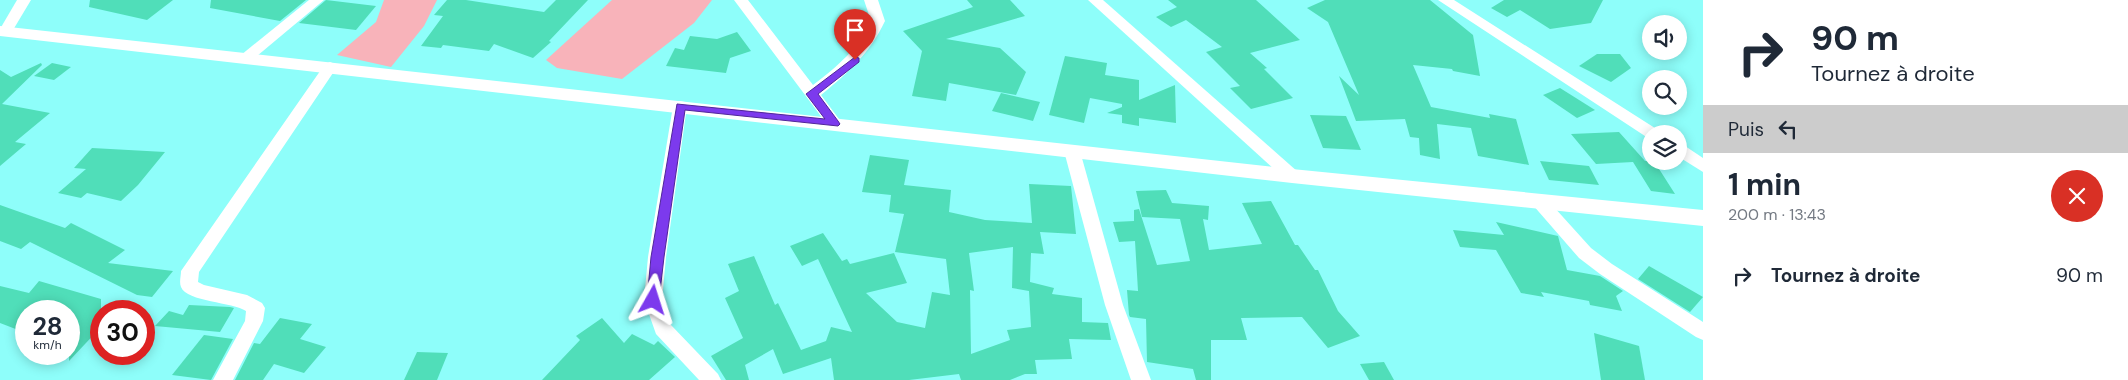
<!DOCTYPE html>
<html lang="fr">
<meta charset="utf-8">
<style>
body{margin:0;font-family:"DM Sans",sans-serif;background:#f2f2f3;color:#1f2937;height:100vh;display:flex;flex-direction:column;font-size:19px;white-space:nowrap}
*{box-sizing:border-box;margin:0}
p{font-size:16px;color:#747a83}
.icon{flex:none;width:28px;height:28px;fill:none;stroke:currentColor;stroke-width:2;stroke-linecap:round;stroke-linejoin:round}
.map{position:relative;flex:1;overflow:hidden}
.sheet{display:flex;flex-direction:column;background:#fff;width:425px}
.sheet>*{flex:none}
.guide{background:#fff;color:#1f2937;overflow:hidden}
.buttons{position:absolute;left:1642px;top:15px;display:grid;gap:10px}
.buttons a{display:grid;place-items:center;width:45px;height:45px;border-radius:50%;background:#fff;box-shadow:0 2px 12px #0003;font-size:25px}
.speed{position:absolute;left:15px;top:300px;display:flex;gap:10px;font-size:25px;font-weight:700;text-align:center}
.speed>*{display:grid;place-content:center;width:65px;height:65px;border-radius:50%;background:#fff;box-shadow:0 2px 12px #0003;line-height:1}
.speed small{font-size:12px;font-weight:400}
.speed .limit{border:8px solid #d22;background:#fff;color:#111}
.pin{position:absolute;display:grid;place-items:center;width:42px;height:42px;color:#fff;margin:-51px -21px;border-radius:50% 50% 50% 0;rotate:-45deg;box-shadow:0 0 5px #0007}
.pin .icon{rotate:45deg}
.me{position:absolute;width:55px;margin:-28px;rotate:6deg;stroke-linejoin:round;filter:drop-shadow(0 0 4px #0008)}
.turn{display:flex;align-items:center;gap:18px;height:105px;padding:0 25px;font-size:22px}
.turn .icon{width:65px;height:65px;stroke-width:2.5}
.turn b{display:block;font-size:35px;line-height:42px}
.then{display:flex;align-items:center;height:48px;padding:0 25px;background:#0003;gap:10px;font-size:19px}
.round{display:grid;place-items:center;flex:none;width:52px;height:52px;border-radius:26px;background:#f2f2f3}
.summary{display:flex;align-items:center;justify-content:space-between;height:85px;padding:0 25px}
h1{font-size:30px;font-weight:700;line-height:38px}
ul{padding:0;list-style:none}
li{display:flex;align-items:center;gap:15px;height:75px;padding:0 25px}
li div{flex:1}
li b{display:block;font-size:19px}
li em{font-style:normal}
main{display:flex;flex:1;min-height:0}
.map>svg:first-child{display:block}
</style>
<main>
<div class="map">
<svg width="1703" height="380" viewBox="0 0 1703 380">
<rect width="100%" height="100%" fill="#8efefa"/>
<g fill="#f8b3ba">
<path d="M 384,0 L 437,0 L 424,26 L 391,67 L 337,55 L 376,22 Z"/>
<path d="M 612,0 L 712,0 L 694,23 L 622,79 L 557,68 L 546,60 Z"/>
</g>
<g fill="#50deb9" fill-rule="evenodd">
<path d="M 90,0 L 173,0 L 147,20 L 89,7 Z"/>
<path d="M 211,0 L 306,0 L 280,21 L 210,8 Z"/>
<path d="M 326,0 L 376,6 L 356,30 L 299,23 Z"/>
<path d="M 447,0 L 466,0 L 544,12 L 556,0 L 588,0 L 549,41 L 551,42 L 533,58 L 494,44 L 489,51 L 443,45 L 441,48 L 421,46 L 443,16 L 434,15 Z"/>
<path d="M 967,0 L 1010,0 L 1025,16 L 946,39 L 1000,48 L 1026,72 L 1016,95 L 949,83 L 946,101 L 912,96 L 922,51 L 903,31 L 973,7 Z"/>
<path d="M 1168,0 L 1256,0 L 1300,40 L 1250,53 L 1267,68 L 1264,69 L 1293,98 L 1251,109 L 1230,88 L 1240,86 L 1206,52 L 1222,47 L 1186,20 L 1171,27 L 1156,17 L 1177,7 Z"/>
<path d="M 1325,0 L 1430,0 L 1473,35 L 1480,76 L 1453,71 L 1452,69 L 1413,65 L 1431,107 L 1490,118 L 1489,114 L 1516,119 L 1529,165 L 1478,156 L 1471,128 L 1437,124 L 1440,159 L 1420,155 L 1419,138 L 1410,137 L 1405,119 L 1356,121 L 1339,76 L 1359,95 L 1328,22 L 1307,8 Z"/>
<path d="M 1504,0 L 1603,0 L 1591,23 L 1550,29 L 1520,10 L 1507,17 L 1491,8 Z"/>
<path d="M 737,32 L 751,51 L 730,58 L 726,73 L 666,66 L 675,48 L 684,50 L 690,36 L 717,39 Z"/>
<path d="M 1597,54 L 1620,54 L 1631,68 L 1611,82 L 1579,66 Z"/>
<path d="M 1065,56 L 1107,63 L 1105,75 L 1139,80 L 1139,100 L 1175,85 L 1176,123 L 1139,118 L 1139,126 L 1122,123 L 1122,115 L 1107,113 L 1122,107 L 1122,104 L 1090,98 L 1084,123 L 1049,115 Z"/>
<path d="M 41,63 L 42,65 L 2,104 L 50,113 L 15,142 L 26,144 L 0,166 L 0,70 L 11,77 Z"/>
<path d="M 52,63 L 71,67 L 54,80 L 34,76 Z"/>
<path d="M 1560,88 L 1595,110 L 1577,118 L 1543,95 Z"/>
<path d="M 1001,93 L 1040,102 L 1033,121 L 992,111 Z"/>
<path d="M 1310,115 L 1346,116 L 1361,150 L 1323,148 Z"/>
<path d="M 1619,132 L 1645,161 L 1654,161 L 1675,194 L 1651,191 L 1633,162 L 1596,164 L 1571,134 Z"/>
<path d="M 92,148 L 165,152 L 138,185 L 121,201 L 87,193 L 81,198 L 58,193 L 86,169 L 74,168 Z"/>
<path d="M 870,155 L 909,160 L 904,185 L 951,190 L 949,212 L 985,220 L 1032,223 L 1029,184 L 1071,186 L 1076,234 L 1040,232 L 1044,254 L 1031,253 L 1030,282 L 1054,288 L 1052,294 L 1082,298 L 1082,322 L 1108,323 L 1111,340 L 1069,339 L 1072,359 L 1035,360 L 1037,374 L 1025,374 L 1010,380 L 961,380 L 959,374 L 909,380 L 834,380 L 831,358 L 783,374 L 773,349 L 745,365 L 749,380 L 726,380 L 711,356 L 743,338 L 725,298 L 739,291 L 728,264 L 754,256 L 775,305 L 778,303 L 801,350 L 826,341 L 831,327 L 852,332 L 818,259 L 802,266 L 790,246 L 823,233 L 842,261 L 847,259 L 850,264 L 894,253 L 907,283 L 866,293 L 897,322 L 925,328 L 932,292 L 950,295 L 946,259 L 895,252 L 904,214 L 889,212 L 891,195 L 862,192 ZM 1013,247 L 1012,288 L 1029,291 L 1031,327 L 1007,330 L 1010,340 L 971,354 L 970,290 L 974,291 L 969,253 Z"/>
<path d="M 1540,161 L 1589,166 L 1599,185 L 1549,180 Z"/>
<path d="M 1166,190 L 1172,203 L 1209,206 L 1208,220 L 1203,219 L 1209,250 L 1262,244 L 1242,203 L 1271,201 L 1295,245 L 1298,245 L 1315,270 L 1318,270 L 1338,311 L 1360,336 L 1328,348 L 1302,317 L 1241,318 L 1247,340 L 1211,340 L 1211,380 L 1196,380 L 1193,369 L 1147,362 L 1146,319 L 1130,317 L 1129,315 L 1127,290 L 1138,291 L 1135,241 L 1119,242 L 1113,222 L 1134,221 L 1134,210 L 1139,209 L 1157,265 L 1190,261 L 1180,219 L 1142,217 L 1136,191 Z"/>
<path d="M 0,205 L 65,228 L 71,223 L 125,250 L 108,263 L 173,271 L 152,297 L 137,295 L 30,242 L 21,249 L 0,241 Z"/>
<path d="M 1496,222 L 1558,236 L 1567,270 L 1600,276 L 1623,291 L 1616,296 L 1622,311 L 1590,305 L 1589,301 L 1541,292 L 1544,297 L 1521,293 L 1496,250 L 1460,247 L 1453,230 L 1504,235 Z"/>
<path d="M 1649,266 L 1703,297 L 1690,312 L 1638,279 Z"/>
<path d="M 39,281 L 101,299 L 101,327 L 69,361 L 69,311 L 26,311 L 26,333 L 0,323 L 0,286 L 29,293 Z"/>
<path d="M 189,305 L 230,307 L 234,308 L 220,332 L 155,326 L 169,311 L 183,315 Z"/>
<path d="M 280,318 L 312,324 L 300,339 L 326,347 L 304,373 L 274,364 L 263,380 L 235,380 L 254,343 L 260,344 Z"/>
<path d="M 602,318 L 624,343 L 632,334 L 654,345 L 658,341 L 675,357 L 649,380 L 542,380 L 580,340 L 576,336 Z"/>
<path d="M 1594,333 L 1639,346 L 1645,380 L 1601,380 Z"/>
<path d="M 204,335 L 233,339 L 211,380 L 172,375 Z"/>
<path d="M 417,352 L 448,353 L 437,380 L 404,380 Z"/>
<path d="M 1384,362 L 1394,380 L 1369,380 L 1360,364 Z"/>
</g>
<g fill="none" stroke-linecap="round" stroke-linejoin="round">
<g fill="#fff" fill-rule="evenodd">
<path d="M 17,0 L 31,0 L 10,35 L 0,35 L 0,29 Z"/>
<path d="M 309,0 L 324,0 L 251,61 L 241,61 L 239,58 L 241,55 Z"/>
<path d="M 734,0 L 748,0 L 813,85 C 838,66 858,49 871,21 L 864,0 L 878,0 L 885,21 C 870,53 848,73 821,95 L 842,123 L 839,127 L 834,128 L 829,127 Z"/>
<path d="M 1088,0 L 1103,0 L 1298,172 L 1300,176 L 1298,180 L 1292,182 L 1286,180 Z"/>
<path d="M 1438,0 L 1454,0 L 1658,130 L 1661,134 L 1651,134 L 1651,139 L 1648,138 Z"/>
<path d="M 330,62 L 335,64 L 337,67 L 199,272 L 198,282 L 204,285 L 247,295 L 262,303 L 265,308 L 263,321 L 233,380 L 213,380 L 245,321 L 246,311 C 233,302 187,302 181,287 C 179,282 181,276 181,271 L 325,64 Z"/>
<path d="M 680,101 L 685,102 L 687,106 L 666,257 L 662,300 L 671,325 L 718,374 L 721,380 L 699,380 L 656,334 L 644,300 L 648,257 L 673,106 L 675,102 Z"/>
<path d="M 1679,145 L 1685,146 L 1703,158 L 1703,172 L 1679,157 Z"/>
<path d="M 1072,146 L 1078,147 L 1080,151 L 1123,305 L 1151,380 L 1131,380 L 1105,305 L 1064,151 L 1066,147 Z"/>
<path d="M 1538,194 L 1544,196 L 1591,248 L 1612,264 L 1703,322 L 1703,340 L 1696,337 L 1600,274 L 1579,258 L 1532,204 L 1530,200 L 1532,196 Z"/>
</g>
<path fill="#fff" fill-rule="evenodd" d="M 0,26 L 1292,169 L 1703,210 L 1703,226 L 1292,183 L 0,36 Z"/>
</g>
<path fill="#7c3aed" stroke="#51269a" d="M 855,57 L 859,58 L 859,62 L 818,94 L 838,121 L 840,124 L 838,126 L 685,110 L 664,257 L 659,300 L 657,304 L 648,304 L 647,300 L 651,257 L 677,104 L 825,119 L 806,94 Z"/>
</svg>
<div class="buttons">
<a><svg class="icon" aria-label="sound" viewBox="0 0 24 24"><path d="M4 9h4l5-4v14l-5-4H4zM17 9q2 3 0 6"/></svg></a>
<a><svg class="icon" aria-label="search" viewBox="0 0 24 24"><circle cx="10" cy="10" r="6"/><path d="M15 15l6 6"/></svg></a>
<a><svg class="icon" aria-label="layers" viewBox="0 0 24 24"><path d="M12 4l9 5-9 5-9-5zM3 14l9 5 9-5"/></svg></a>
</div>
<div class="speed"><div>28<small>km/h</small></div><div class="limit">30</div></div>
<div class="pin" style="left:855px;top:60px;background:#d93025"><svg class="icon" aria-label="arrive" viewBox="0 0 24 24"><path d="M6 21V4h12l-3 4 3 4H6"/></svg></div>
<svg class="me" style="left:653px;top:300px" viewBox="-20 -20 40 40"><path d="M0-17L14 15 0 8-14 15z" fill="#7c3aed" stroke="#fff" stroke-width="4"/></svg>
</div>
<section class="sheet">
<div class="guide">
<div class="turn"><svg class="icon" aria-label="right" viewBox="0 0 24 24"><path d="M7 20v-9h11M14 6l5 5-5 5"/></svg><div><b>90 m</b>Tournez à droite</div></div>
<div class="then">Puis<svg class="icon" aria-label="left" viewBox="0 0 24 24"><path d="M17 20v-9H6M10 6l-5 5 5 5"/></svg></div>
</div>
<div class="summary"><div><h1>1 min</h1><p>200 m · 13:43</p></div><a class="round" style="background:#d93025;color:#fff"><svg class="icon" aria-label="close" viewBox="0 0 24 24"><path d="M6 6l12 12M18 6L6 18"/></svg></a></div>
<ul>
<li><svg class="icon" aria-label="right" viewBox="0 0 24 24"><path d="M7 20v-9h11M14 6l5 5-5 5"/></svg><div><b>Tournez à droite</b></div><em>90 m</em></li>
</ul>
</section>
</main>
